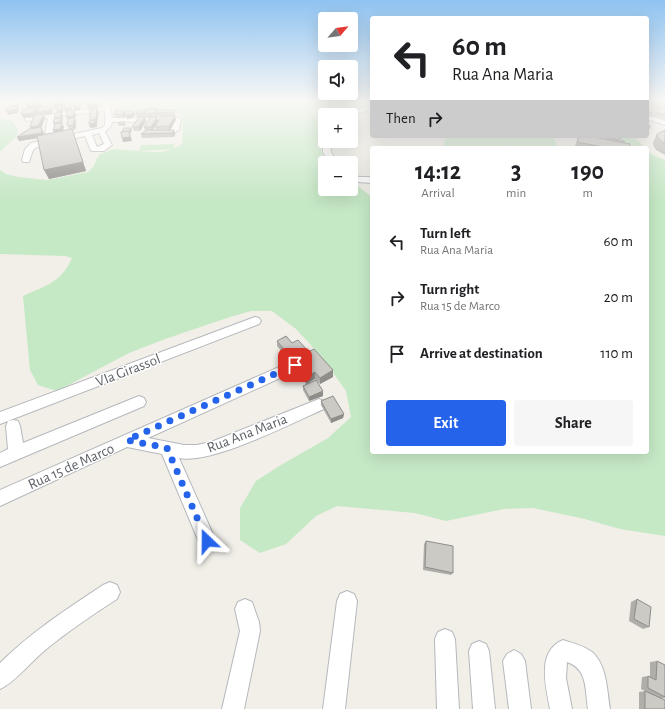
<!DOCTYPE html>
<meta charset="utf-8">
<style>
body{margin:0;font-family:"Alegreya Sans",sans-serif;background:#f6f6f6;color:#202124;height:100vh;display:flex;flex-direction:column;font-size:15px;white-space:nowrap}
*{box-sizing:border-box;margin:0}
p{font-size:13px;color:#757577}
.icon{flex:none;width:22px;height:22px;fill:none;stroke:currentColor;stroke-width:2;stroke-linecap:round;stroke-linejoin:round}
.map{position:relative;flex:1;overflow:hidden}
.sheet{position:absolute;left:370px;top:146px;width:279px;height:308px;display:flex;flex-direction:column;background:#fff;border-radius:4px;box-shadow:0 4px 16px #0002}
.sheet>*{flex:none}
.hud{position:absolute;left:370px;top:16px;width:279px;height:122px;border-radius:4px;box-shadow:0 4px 16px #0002;background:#fff;color:#202124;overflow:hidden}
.needle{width:26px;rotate:62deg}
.buttons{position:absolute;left:318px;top:12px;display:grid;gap:8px}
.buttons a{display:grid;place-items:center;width:40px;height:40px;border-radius:4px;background:#fff;box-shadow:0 4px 16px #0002;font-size:20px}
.pin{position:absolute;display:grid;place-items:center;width:34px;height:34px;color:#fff;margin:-17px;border-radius:8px;box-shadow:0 2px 6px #0006}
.me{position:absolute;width:44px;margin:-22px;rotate:337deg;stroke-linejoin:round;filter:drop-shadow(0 0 3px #0008)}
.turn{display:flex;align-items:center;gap:14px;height:84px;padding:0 16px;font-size:18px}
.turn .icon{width:52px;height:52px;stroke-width:2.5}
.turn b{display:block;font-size:28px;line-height:34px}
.then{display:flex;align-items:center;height:38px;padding:0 16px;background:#0003;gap:8px;font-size:15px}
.eta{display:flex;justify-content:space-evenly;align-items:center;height:68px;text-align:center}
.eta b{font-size:24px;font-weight:700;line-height:28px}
.button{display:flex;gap:8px;margin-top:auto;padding:8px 16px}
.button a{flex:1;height:46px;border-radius:4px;background:#2563eb;color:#fff;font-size:16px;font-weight:700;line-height:46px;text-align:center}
.button a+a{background:#f6f6f6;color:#202124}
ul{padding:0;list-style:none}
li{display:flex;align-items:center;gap:12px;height:56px;padding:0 16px}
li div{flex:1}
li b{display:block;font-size:15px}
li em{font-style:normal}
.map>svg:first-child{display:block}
</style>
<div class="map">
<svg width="665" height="709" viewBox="0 0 665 709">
<rect width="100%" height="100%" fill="#f1efe8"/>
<g fill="#c5e8c5">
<path d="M 122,101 L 372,101 L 372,103 L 345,115 L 325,115 C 325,120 326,127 324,132 C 320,144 319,152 327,163 L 325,163 L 325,189 L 351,189 L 351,181 L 372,197 L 372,452 L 647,452 L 647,163 L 649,162 L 647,160 L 647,151 L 653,155 L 665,160 L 665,536 L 620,529 L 585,519 L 533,508 L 504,509 L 446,521 L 415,513 L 337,506 L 316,516 L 286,544 L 260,553 L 240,540 L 240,508 L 256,481 L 281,465 L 328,438 L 351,417 L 346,391 L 322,357 L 296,329 L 272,311 L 251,311 L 230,317 L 165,339 L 129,353 L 57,391 L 38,385 L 30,370 L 23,296 C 45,286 62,282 72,258 L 65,256 L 0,254 L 0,170 L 6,174 L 18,177 L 47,180 L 88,172 L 94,166 L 96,160 L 100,154 L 114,149 L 139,151 L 141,145 L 175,144 L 173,149 L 139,151 C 154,153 170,153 182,144 L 183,121 L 181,114 C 161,111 141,116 121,113 L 119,106 Z"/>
<path d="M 0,118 L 12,121 L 18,129 L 16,137 L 0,152 Z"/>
<path d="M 446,136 L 580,136 C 572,139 563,136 554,138 L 557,147 L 560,148 L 445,148 L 444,144 Z"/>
<path d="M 610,136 C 625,136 635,133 644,148 L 631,148 Z"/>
</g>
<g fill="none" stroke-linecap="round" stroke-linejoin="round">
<defs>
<g id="minor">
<path d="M 18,101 C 22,101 27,101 30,105 L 27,111 L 23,111 L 23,106 Z"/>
<path d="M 104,101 L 110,101 L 112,118 L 178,117 L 181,119 L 179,130 L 175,132 L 157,135 L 153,133 L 154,131 L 172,128 L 174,121 L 112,122 L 111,126 L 105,132 L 112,145 L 104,151 L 91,151 L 85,136 L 37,147 L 33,150 L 29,162 L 23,162 L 22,160 L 25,149 L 31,143 L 102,128 L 105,125 L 105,111 L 55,117 L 53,135 L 49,137 L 45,135 L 48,118 L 27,121 L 25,120 L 25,118 L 104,107 ZM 99,133 L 104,144 L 97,147 L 92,135 Z"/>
<path d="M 372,104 L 372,108 L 353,116 L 348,115 Z"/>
<path d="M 647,115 L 665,121 L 665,125 L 647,119 Z"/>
<path d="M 323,139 L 330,141 L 331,152 L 338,163 L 330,163 L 323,152 Z"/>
<path d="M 351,173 L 359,177 L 372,177 L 372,183 L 357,182 L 351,179 Z"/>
<path d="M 255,317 L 259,318 L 261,321 L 259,324 L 0,424 L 0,412 Z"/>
<path d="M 295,360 L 300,361 L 302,365 L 300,369 L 148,438 L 184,445 L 197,445 L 211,442 L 314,401 L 319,399 L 324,401 L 326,405 L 324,409 C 292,423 211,465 179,458 L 216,541 L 213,547 L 207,550 L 201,547 L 162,454 L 127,447 L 0,506 L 0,490 Z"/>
<path d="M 139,396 L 144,398 L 146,402 L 144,406 L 0,467 L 0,453 L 8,449 L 6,426 L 8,421 L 13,420 L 18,421 L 20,426 L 23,443 Z"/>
<path d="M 110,582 L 117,585 L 120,592 L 117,599 C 92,615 67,632 44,651 C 31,662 14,683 0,689 L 0,663 C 31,632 67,609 103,585 Z"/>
<path d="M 347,591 L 354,594 L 357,601 L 345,709 L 323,709 L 337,601 L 340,594 Z"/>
<path d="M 245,599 L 252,602 L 259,622 L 260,631 L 244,709 L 222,709 L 240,631 L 235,609 L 238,602 Z"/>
<path d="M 445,629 L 452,632 L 455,639 L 459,709 L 437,709 L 435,639 L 438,632 Z"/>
<path d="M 563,640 C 573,643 584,646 592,652 C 607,665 607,691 610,709 L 588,709 C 585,690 588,669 567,662 L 566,678 L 572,709 L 550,709 C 546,687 536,651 563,640 Z"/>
<path d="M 479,641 L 486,644 L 489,651 L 495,709 L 473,709 L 469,651 L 472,644 Z"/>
<path d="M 514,650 L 521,654 L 525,661 L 531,709 L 509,709 L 503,661 L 507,654 Z"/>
</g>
</defs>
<use href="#minor" stroke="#b5b8bc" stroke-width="2"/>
<use href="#minor" fill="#fff" fill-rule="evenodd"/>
</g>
<g fill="#afaea9" fill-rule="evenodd">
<path d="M 24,101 L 44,101 L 42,107 L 53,110 L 52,114 L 44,115 L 45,118 L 41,128 L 43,131 L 44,134 L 54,133 L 54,118 L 57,112 L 56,108 L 54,109 L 52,104 L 50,105 L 48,101 L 68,103 L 68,104 L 70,103 L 72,107 L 71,111 L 76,114 L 75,118 L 76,121 L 75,130 L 72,130 L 75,138 L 86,171 L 49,179 L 38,138 L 19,141 L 31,128 L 33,117 L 23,118 L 27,109 ZM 63,107 L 64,107 L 64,109 L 66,112 L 67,112 L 66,116 L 68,120 L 67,125 L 69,129 L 71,130 L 63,131 L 64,127 L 62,124 L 63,116 L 62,113 L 63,113 Z"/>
<path d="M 647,101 L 665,101 L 665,119 L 653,116 L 655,112 L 658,110 L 651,108 L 650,109 L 653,114 L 650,117 L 647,116 Z"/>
<path d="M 157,110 L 174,110 L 176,120 L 170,130 L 175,134 L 174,137 L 142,138 L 141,134 L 145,131 L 144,127 L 150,118 L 145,117 L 146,121 L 140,131 L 134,131 L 132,127 L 139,118 L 137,118 L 136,114 ZM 158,114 L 159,117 L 161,117 L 155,127 L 156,130 L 153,130 L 158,121 L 157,117 Z"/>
<path d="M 124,111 L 126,115 L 134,112 L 135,115 L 132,118 L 127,119 L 126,115 L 124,118 L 115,118 L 114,114 Z"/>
<path d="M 118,124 L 126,124 L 125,126 L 119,126 Z"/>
<path d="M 665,130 L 665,155 L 656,150 L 653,145 L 653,142 L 657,134 Z"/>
<path d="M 579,136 L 608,140 L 603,136 L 616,136 L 625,142 L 625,143 L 629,148 L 574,148 Z"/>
<path d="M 277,341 L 292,343 L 308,351 L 309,352 L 333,377 L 320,384 L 316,380 L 323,396 L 309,401 L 303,390 L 303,386 L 316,380 L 315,379 L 306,384 L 293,367 L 292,363 L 277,346 Z"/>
<path d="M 321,401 L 344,414 L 343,418 L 331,423 L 321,405 Z"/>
<path d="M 426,541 L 453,573 L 451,575 L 423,570 L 424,544 Z"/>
<path d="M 637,599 L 649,627 L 643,629 L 629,621 L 631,602 Z"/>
<path d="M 657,661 L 665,665 L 665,698 L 660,698 L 665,709 L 639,709 L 639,692 L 645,691 L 641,689 L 642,677 L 648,676 L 650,676 L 650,662 Z"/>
</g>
<g fill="#8f8d8a">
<path d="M 7,101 L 13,101 L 13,102 L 7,103 Z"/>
<path d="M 24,101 L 44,101 L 41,110 L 51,106 L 53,110 L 52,114 L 44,115 L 45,118 L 41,128 L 43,131 L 44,137 L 19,141 L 17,137 L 32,131 L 30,127 L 38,116 L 37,113 L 35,117 L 23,118 L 21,114 L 29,111 Z"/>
<path d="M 48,101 L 68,101 L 68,107 L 63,107 L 63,113 L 62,113 L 63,116 L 62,124 L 64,127 L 62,133 L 55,134 L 53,130 L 55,127 L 53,123 L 56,122 L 54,118 L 58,113 L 56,110 L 61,108 L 54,109 L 52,104 L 50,105 Z"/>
<path d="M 80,101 L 93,101 L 93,103 L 81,104 Z"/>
<path d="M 97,101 L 98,108 L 88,109 L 87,105 Z"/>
<path d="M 70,103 L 72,107 L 71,112 L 66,112 L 64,109 Z"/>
<path d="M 79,103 L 81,106 L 80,110 L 75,111 L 73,107 Z"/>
<path d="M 18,105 L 19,107 L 18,113 L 8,115 L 6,111 Z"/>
<path d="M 97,108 L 99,112 L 97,123 L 97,127 L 90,128 L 89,124 L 91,124 L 90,120 Z"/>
<path d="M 157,109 L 158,114 L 157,117 L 158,121 L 152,131 L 151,127 L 157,117 L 156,113 Z"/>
<path d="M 74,110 L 76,114 L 75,118 L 76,121 L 75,130 L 73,126 L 68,120 L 66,116 Z"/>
<path d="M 655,110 L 653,114 L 650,117 L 652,113 Z"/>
<path d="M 124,111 L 126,115 L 134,112 L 135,115 L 132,118 L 127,119 L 126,115 L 124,118 L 122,115 Z"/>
<path d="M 175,116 L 176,120 L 170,130 L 169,126 Z"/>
<path d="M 145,117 L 146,121 L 140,131 L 138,127 Z"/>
<path d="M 651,126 L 649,130 L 647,131 L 647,128 Z"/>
<path d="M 131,128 L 132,130 L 130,134 L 132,141 L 123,142 L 122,138 L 129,133 Z"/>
<path d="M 72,129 L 86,171 L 49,179 L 44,170 Z"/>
<path d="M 174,130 L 175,134 L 174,137 L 173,133 Z"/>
<path d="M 308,351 L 309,356 L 293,361 L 292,359 Z"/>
<path d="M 333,370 L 333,377 L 320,384 L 320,378 Z"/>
<path d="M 315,372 L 315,379 L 306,384 L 306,377 Z"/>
<path d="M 323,391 L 323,396 L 309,401 L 309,397 Z"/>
<path d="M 344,414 L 343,418 L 331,423 L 331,419 Z"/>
</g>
<g fill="#cccac5" stroke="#8f8d8a">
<path d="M 92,101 L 97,101 L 97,104 L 87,105 L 86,102 Z"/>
<path d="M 70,103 L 69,108 L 64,109 L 65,104 Z"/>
<path d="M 74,103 L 79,103 L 79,107 L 73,107 Z"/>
<path d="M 647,104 L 652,105 L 648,109 L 655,110 L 652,113 L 647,111 Z"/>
<path d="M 18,105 L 17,107 L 17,106 L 10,107 L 10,106 Z"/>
<path d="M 17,106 L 16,109 L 6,111 L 6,108 Z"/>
<path d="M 51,106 L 50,110 L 36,112 L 37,108 Z"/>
<path d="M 57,106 L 62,106 L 61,109 L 56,110 Z"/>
<path d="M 661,107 L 665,108 L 665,115 L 655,112 Z"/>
<path d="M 35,108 L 33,113 L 21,114 L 23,109 Z"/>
<path d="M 97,108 L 96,119 L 90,120 L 90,109 Z"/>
<path d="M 146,109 L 157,109 L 156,113 L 144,114 Z"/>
<path d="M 74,110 L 73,116 L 66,116 L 68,111 Z"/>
<path d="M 116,110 L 124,111 L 122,115 L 114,114 Z"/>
<path d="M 145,110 L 144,113 L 136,114 L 137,111 Z"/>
<path d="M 157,110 L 174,110 L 174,113 L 158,113 Z"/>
<path d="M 126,111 L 134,112 L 131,114 L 125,115 Z"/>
<path d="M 61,112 L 60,117 L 54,118 L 55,113 Z"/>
<path d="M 44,114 L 38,126 L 30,127 L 34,115 Z"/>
<path d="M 161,116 L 175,116 L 169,126 L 155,127 Z"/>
<path d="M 75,117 L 73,126 L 67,125 L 68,119 Z"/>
<path d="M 139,117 L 145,117 L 138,127 L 132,127 Z"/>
<path d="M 150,117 L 157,117 L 151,127 L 144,127 Z"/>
<path d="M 61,118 L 60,122 L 53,123 L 54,119 Z"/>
<path d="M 95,120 L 95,123 L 89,124 L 89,121 Z"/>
<path d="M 120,122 L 125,122 L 124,124 L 118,124 Z"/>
<path d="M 62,123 L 60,129 L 53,130 L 55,124 Z"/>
<path d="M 647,124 L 651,126 L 647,128 Z"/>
<path d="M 41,127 L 42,133 L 17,137 L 29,129 Z"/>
<path d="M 124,128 L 131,128 L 129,132 L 129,131 L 122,132 Z"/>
<path d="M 72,129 L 83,162 L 44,170 L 37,136 Z"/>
<path d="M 147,130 L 174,130 L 173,133 L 141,134 Z"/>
<path d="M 665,130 L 665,144 L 661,141 L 657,137 L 657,134 Z"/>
<path d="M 129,131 L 130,137 L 122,138 L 121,132 Z"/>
<path d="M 579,136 L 589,136 L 630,144 L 629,148 L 607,148 L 577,142 Z"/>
<path d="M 611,136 L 616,136 L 625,142 L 621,142 Z"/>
<path d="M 286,336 L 292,343 L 298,340 L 308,351 L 292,359 L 277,341 Z"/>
<path d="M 314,349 L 333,370 L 320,378 L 315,372 L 306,377 L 292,361 Z"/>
<path d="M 316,380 L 323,391 L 309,397 L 303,386 Z"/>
<path d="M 333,396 L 344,414 L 331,419 L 321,401 Z"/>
<path d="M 426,541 L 453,546 L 453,573 L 425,567 Z"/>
<path d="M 637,599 L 651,607 L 649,627 L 634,619 Z"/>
<path d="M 657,661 L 665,665 L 665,697 L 648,688 L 648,676 L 656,680 Z"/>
<path d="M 645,691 L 665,700 L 665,709 L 645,709 Z"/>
</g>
<linearGradient id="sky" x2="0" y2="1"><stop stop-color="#8fc3f1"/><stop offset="0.5" stop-color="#f9f8f5"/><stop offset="1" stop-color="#f9f8f5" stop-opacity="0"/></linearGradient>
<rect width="665" height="201" fill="url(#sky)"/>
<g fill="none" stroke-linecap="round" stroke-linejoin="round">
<path stroke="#2563eb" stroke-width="7" stroke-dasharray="0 12.6" d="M 207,541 L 167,448 L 127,440 L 295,365"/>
</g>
<g text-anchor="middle" stroke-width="3" stroke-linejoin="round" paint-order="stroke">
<g font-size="15" fill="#5f6368" stroke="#fff">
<text transform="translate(128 370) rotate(-21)" y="5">VIa Girassol</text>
<text transform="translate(247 433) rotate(-21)" y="5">Rua Ana Maria</text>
<text transform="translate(71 466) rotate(-24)" y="5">Rua 15 de Marco</text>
</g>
</g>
</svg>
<div class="buttons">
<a><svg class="needle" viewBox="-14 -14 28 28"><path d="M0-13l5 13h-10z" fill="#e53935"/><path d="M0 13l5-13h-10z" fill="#757577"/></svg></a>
<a><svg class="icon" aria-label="sound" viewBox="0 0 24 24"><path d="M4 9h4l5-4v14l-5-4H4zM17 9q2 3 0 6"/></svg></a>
<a>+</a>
<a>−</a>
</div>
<div class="pin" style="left:295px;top:365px;background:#d93025"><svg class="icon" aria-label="arrive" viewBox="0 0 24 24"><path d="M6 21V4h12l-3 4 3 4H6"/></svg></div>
<svg class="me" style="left:207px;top:541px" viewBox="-20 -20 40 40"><path d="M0-17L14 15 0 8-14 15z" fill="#2563eb" stroke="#fff" stroke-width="4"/></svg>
<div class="hud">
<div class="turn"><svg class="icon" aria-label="left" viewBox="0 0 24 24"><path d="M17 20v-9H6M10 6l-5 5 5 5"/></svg><div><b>60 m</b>Rua Ana Maria</div></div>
<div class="then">Then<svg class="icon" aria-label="right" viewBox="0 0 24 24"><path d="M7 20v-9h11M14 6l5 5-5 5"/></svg></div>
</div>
<section class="sheet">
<div class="eta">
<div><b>14:12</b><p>Arrival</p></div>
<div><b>3</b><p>min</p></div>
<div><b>190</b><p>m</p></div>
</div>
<ul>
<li><svg class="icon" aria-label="left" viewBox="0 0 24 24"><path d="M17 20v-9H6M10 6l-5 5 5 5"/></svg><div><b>Turn left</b><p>Rua Ana Maria</p></div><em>60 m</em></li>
<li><svg class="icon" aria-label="right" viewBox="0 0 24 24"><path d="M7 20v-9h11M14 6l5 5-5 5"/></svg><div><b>Turn right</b><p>Rua 15 de Marco</p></div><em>20 m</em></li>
<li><svg class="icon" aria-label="arrive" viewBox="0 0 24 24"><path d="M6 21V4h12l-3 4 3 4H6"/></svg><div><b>Arrive at destination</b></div><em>110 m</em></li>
</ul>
<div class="button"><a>Exit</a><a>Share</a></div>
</section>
</div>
